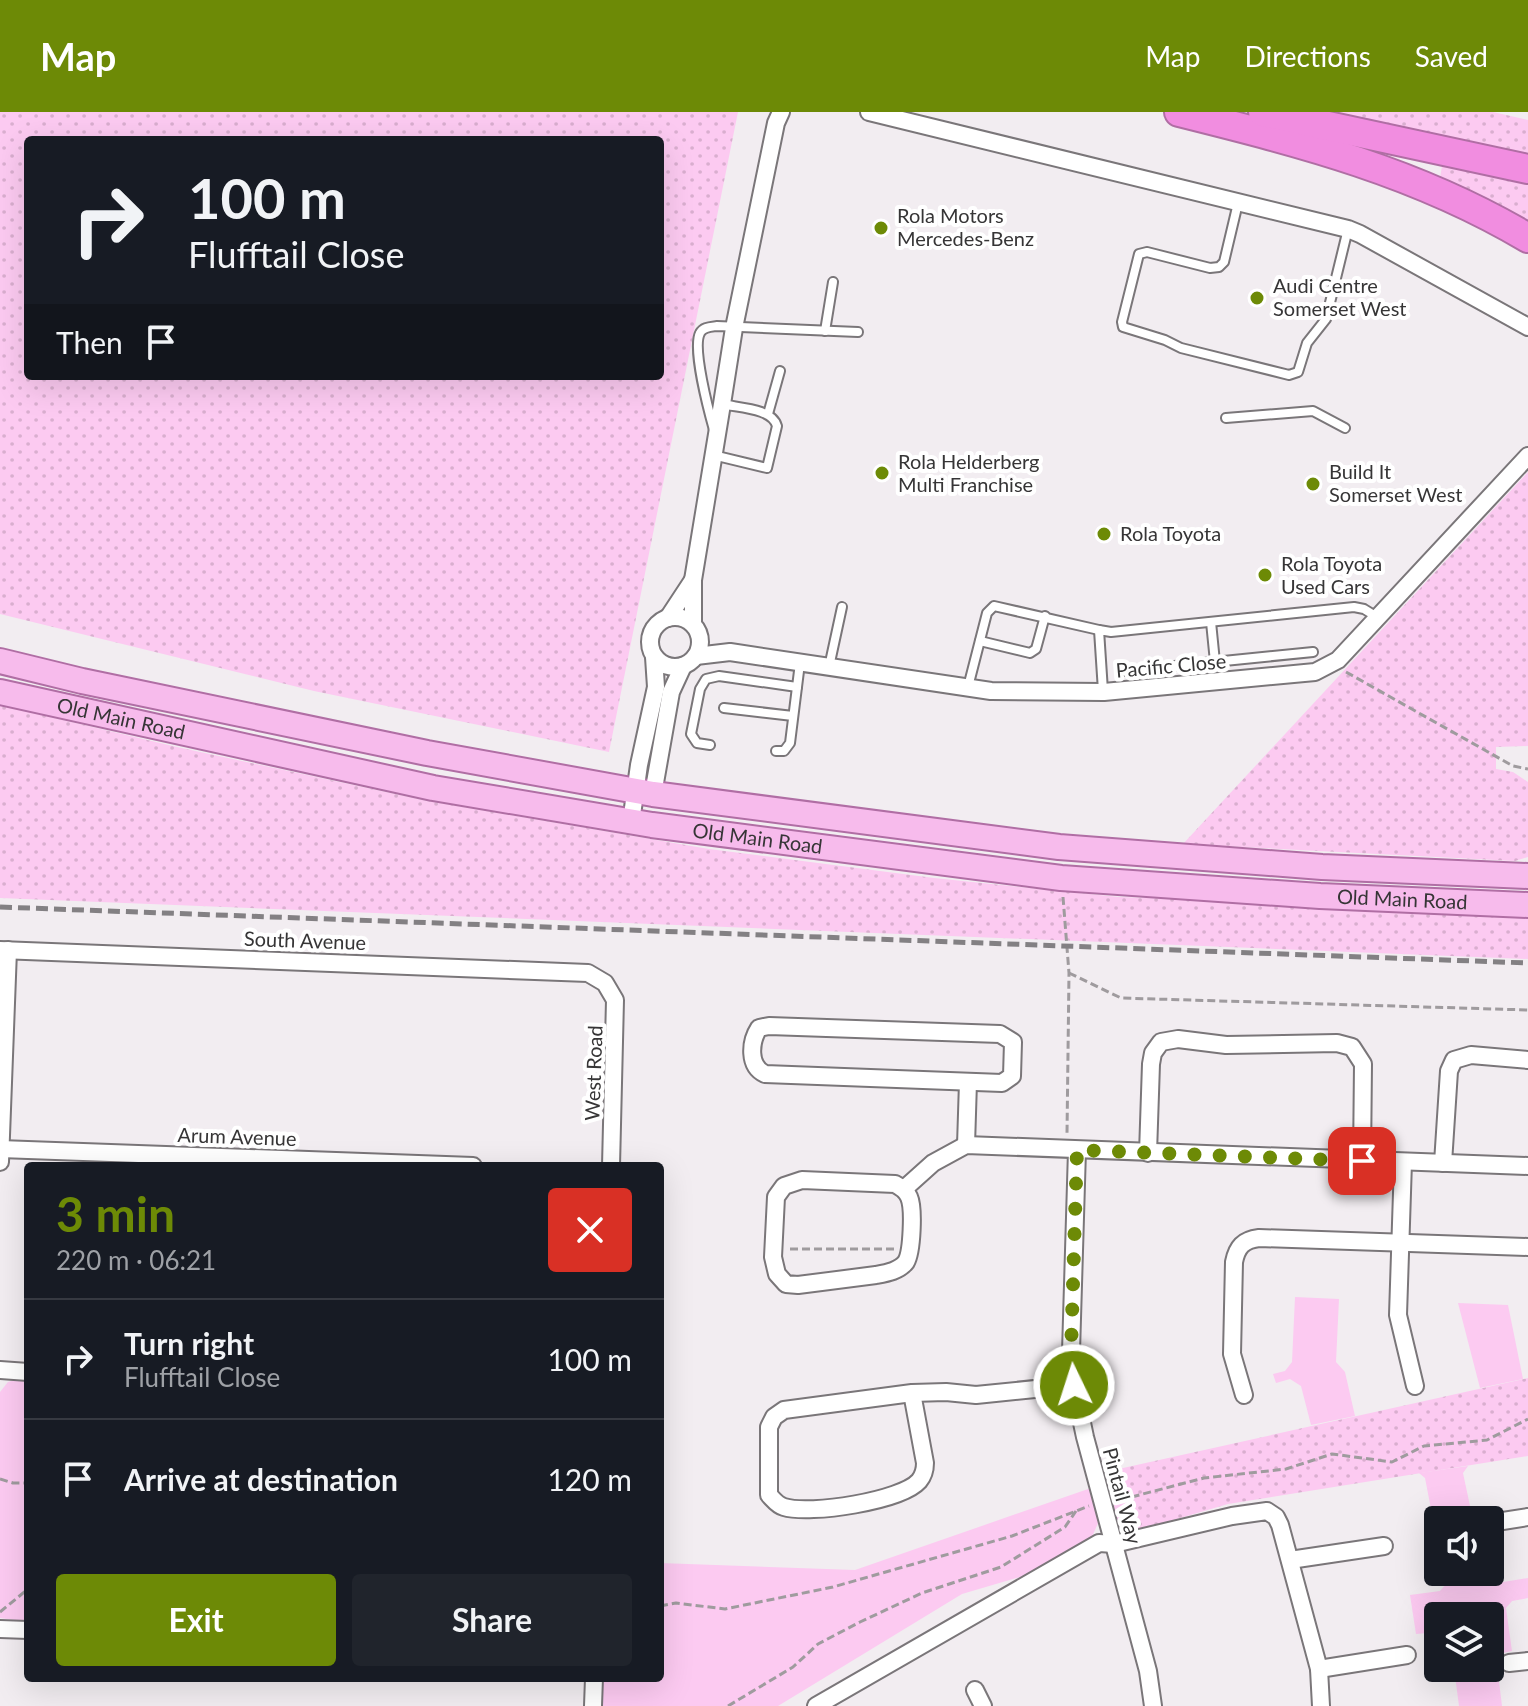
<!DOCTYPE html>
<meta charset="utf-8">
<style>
body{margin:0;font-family:Lato,sans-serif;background:#20242c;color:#f1f3f6;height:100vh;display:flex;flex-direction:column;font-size:30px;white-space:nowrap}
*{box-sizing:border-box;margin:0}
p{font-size:26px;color:#9ea1a6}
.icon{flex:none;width:44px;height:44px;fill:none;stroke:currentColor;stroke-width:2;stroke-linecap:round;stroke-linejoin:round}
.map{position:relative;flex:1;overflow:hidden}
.drawer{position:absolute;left:24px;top:1050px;width:640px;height:520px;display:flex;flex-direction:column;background:#171b24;border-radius:8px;box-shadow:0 8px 32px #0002}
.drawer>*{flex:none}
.guide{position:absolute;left:24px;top:24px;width:640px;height:244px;border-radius:8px;box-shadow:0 8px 32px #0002;background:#171b24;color:#f1f3f6;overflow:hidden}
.buttons{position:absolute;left:1424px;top:1394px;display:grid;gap:16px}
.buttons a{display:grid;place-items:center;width:80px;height:80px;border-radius:8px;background:#171b24;box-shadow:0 8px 32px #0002;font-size:40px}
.pin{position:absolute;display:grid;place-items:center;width:68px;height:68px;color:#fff;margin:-34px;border-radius:16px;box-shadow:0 4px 12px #0006}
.me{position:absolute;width:88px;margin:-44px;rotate:356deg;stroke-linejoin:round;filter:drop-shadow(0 0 6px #0008)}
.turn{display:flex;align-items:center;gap:28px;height:168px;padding:0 32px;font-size:36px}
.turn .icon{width:104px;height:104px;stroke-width:2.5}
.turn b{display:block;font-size:56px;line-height:68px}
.then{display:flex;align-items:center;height:76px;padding:0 32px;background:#0003;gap:16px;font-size:30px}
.round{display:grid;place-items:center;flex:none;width:84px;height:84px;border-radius:8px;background:#20242c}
.overview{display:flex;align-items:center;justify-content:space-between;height:136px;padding:0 32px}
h1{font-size:48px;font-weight:700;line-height:60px;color:#6d8a06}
.action{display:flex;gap:16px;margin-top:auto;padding:16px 32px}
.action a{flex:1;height:92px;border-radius:8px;background:#6d8a06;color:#fff;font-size:32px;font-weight:700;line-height:92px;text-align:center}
.action a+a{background:#20242c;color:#f1f3f6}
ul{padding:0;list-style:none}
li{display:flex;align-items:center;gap:24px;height:120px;padding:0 32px;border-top:2px solid #363941}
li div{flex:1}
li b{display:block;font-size:30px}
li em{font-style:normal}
header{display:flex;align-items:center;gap:48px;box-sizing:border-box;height:112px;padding:0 40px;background:#6d8a06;color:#fff}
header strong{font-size:38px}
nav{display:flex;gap:44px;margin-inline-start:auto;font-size:28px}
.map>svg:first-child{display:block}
</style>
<header>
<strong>Map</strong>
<nav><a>Map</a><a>Directions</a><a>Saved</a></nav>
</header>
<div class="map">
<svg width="1528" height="1594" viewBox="0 0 1528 1594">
<defs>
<pattern id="grass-dots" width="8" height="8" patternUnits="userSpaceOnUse" patternTransform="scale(2)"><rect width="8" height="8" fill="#fccaf1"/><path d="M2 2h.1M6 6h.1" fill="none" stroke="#d9aecf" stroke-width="1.8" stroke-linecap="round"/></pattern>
</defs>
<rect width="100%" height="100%" fill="#f2edf1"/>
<g fill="url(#grass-dots)" fill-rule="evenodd">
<path d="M 0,0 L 738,0 L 609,640 L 314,579 L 0,502 ZM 28,28 L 660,28 L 660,264 L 28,264 Z"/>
<path d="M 1325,0 L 1493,0 L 1528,8 L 1528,45 Z"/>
<path d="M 1442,54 L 1528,73 L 1528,118 L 1439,72 Z"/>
<path d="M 1528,360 L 1528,634 L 1496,635 L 1496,657 L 1513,660 L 1528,670 L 1528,745 L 1515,749 L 1183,732 Z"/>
<path d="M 0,593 L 177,635 L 423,688 L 709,737 L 934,766 L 1119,785 L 1528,798 L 1528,847 L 0,786 Z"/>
<path d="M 1528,1266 L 1528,1344 L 1228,1392 L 1136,1419 L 1126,1419 L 1118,1411 L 1105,1360 Z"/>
</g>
<g fill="#fccaf1">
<path d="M 1295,1185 L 1339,1187 L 1336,1250 L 1345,1260 L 1355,1304 L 1311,1313 L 1301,1274 L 1290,1267 L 1276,1271 L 1273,1262 L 1285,1259 L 1292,1250 Z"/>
<path d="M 1458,1191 L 1508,1193 L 1523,1267 L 1480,1276 Z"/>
<path d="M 18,1267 L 28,1267 L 28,1510 L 0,1506 L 0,1280 L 8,1270 Z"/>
<path d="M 1468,1354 L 1463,1361 L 1473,1408 L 1438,1408 L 1438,1433 L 1425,1366 L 1419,1361 Z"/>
<path d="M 1091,1376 L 1099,1409 L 1091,1427 L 1037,1460 L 962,1482 L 778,1594 L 601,1594 L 601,1566 L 660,1566 L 660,1451 L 855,1458 Z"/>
<path d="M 1443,1460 L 1483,1460 L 1485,1468 L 1491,1472 L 1528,1466 L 1528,1486 L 1512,1489 L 1506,1496 L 1512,1539 L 1490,1544 L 1493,1561 L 1498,1561 L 1502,1594 L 1459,1594 L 1454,1556 L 1490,1556 L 1490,1504 L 1438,1504 L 1438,1539 L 1430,1540 L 1428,1521 L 1416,1522 L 1410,1483 L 1440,1479 L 1446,1472 Z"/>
</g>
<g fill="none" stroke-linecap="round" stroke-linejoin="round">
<defs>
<g id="lane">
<path d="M 1238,91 L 1224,150 L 1219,155 L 1210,156 L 1147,140 L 1139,142 L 1122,210 L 1123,215 L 1165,228 L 1181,236 L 1289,263 L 1298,260 L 1307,231 L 1326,207 L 1348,117"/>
<path d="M 825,219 L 833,170"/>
<path d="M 768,302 L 780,259"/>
<path d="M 1226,306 L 1313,299 L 1345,316"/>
<path d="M 714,318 C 709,300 692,236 700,221 C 703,215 710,215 717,214 L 858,220"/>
<path d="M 713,343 L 767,356 L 777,314 C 772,296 739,296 722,292"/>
<path d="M 1211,510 L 1215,550"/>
<path d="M 980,529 L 1030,541 L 1036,537 L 1045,504"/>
<path d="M 829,555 L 842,495"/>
<path d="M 1125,559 L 1313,540"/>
<path d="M 968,575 L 987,501 L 994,494 L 1099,518"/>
<path d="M 1103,579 L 1099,518 L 1111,520 L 1354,495 L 1364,497 L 1377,505"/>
<path d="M 724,596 L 793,604"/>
<path d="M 710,633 L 697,631 L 691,622 L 700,577 L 706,567 L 719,564 L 797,575"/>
<path d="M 776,639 L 784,639 L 790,631 L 800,551"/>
</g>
<g id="street">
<path d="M 869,0 L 1348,117 L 1360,122 L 1528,215"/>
<circle cx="675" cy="530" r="25"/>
<path d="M 668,506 L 693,468"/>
<path d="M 693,512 L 693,468 L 722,292 L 734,216 L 776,11 L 781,0"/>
<path d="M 696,544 L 730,540 L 991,579 L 1104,580 L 1315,560 L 1338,548 L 1528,344"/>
<path d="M 653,682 L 671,580 L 683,554"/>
<path d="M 631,710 L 639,653 L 656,575 L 654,545"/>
<path d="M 0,838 L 588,861 L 605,871 L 615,888 L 611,1054"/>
<path d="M 769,914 L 1000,922 L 1013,930 L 1012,964 L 1002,971 L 765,962 C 748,954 750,930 759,916 Z"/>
<path d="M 966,1033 L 968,970"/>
<path d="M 0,1037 L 473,1054"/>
<path d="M 1077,1038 L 1071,1240 L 1074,1273 L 1085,1325 L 1148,1559 L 1153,1594"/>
<path d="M 1148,1041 L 1151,952 L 1153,941 L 1161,930 L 1178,927 L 1226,933 L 1337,931 L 1352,935 L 1363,952 L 1362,1049"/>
<path d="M 0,1050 L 8,838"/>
<path d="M 1403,1050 L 1398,1203 L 1415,1274"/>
<path d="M 1443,1051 L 1449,959 L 1454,948 L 1471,943 L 1528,948"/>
<path d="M 802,1068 L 895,1072 C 901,1075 906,1078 909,1085 C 914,1096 912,1140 906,1150 C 899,1159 887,1161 876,1163 L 798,1173 L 786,1172 L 777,1162 L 773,1145 L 776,1085 L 784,1074 Z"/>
<path d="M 904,1077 L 933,1051 L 966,1033 L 1528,1054"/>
<path d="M 0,1258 L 28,1260"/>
<path d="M 912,1281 L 925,1351 C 925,1358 924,1363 919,1369 C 901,1389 810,1403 784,1395 C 777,1393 774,1388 769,1383 L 769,1315 L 774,1305 L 784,1298 L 912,1281 L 946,1280 L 976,1283 L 1074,1273"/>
<path d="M 1244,1283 L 1232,1242 L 1234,1150 C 1237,1135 1243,1128 1259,1126 L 1528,1135"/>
<path d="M 1490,1411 L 1528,1405"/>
<path d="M 1290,1448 L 1384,1434"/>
<path d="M 0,1517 L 28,1518"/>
<path d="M 1509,1551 L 1528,1549"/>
<path d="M 1319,1557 L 1407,1543"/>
<path d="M 975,1578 L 983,1594"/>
<path d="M 593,1594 L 594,1566"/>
<path d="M 816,1594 L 1099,1431 L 1114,1432 L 1232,1404 L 1267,1399 L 1276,1405 L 1280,1413 L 1319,1557 L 1321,1594"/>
</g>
<g id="primary">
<path d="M 0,549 L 82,569 L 427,641 L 653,682 L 1059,735 L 1322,755 L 1528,764"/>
<path id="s1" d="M 0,580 L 433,676 L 652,713 L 1061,766 L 1320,784 L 1528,793"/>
</g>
<g id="highway">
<path d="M 1179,0 C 1303,31 1417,60 1528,126"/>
<path d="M 1263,0 L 1528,57"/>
</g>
</defs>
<use href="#lane" stroke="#7a7679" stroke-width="12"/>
<use href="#street" stroke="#7a7679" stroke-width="20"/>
<use href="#primary" stroke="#b06ea4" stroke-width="28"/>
<use href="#highway" stroke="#b06ea4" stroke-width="32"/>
<g stroke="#9f9b9e" stroke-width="3" stroke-dasharray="8 4" stroke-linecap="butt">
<path d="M 1346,560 L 1513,654 L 1528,657"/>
<path d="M 1063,785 L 1069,861 L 1067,1022"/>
<path d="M 1069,861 L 1121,886 L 1528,898"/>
<path d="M 790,1137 L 894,1137"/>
<path d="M 0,1367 L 13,1371 L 28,1371"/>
<path d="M 1120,1388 L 1204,1366 L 1286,1357 L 1332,1342 L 1392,1350 L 1424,1334 L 1487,1328 L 1528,1307"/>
<path d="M 660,1494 L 676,1491 L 725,1497 L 833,1475 L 1012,1424 L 1089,1394"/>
<path d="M 0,1500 L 28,1477"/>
<path d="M 728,1594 L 793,1555 L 818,1532 L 860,1510 L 922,1481 L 1001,1455 L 1065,1415 L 1076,1399"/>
</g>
<use href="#lane" stroke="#fff" stroke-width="8"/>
<use href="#street" stroke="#fff" stroke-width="16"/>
<use href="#primary" stroke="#f7bbec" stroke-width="24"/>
<use href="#highway" stroke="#f18de0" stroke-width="28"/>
<path stroke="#838083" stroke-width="5" stroke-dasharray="12 6" stroke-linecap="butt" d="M 0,795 L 1528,851"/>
</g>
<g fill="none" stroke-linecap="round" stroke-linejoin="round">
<path stroke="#6d8a06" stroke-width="14" stroke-dasharray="0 25.2" d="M 1074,1273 L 1071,1240 L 1077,1038 L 1362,1049"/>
</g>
<g fill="#6d8a06" stroke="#fff" stroke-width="3">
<circle cx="881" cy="116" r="8"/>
<circle cx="1257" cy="186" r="8"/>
<circle cx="882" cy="361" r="8"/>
<circle cx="1313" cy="372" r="8"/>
<circle cx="1104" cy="422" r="8"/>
<circle cx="1265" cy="463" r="8"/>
</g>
<g text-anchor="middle" stroke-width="8" stroke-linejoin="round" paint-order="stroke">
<g font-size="20" fill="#363536" stroke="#fff" text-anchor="start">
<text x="897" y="111">Rola Motors<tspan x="897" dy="23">Mercedes-Benz</tspan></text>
<text x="1273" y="181">Audi Centre<tspan x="1273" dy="23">Somerset West</tspan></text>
<text x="898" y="357">Rola Helderberg<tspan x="898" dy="23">Multi Franchise</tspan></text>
<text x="1329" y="367">Build It<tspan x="1329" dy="23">Somerset West</tspan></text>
<text x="1120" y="429">Rola Toyota</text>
<text x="1281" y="459">Rola Toyota<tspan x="1281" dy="23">Used Cars</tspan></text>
</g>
<g font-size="20" fill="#363536" stroke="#fff">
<text transform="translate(1171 554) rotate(-5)" y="7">Pacific Close</text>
<text dy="7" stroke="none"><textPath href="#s1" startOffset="124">Old Main Road</textPath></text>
<text dy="7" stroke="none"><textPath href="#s1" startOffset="772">Old Main Road</textPath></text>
<text dy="7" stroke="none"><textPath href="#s1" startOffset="1420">Old Main Road</textPath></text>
<text transform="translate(305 829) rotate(2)" y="7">South Avenue</text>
<text transform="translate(594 961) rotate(-88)" y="7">West Road</text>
<text transform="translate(237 1025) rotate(2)" y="7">Arum Avenue</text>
<text transform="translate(1122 1384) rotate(75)" y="7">Pintail Way</text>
</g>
</g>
</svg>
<div class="buttons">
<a><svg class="icon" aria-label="sound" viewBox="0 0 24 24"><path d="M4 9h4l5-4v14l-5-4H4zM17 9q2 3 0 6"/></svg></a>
<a><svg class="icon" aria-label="layers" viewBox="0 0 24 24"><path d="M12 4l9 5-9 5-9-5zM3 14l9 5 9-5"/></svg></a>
</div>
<div class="pin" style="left:1362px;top:1049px;background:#d93025"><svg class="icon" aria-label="arrive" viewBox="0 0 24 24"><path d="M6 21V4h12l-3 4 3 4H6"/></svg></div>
<svg class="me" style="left:1074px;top:1273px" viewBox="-20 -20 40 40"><circle r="17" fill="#6d8a06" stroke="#fff" stroke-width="3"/><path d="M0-11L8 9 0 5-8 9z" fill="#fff"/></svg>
<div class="guide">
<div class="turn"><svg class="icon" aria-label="right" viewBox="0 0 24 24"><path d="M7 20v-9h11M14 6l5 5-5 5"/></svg><div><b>100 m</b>Flufftail Close</div></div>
<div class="then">Then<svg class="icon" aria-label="arrive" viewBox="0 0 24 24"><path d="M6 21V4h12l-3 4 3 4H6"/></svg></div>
</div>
<section class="drawer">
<div class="overview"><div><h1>3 min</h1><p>220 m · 06:21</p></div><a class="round" style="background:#d93025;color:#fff"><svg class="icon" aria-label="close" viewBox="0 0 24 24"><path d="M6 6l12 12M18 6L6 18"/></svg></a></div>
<ul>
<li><svg class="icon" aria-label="right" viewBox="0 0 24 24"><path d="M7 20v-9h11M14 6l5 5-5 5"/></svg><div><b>Turn right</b><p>Flufftail Close</p></div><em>100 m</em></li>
<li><svg class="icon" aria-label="arrive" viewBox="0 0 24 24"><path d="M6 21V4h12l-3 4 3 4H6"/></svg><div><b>Arrive at destination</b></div><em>120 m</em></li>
</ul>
<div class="action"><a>Exit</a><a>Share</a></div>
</section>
</div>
